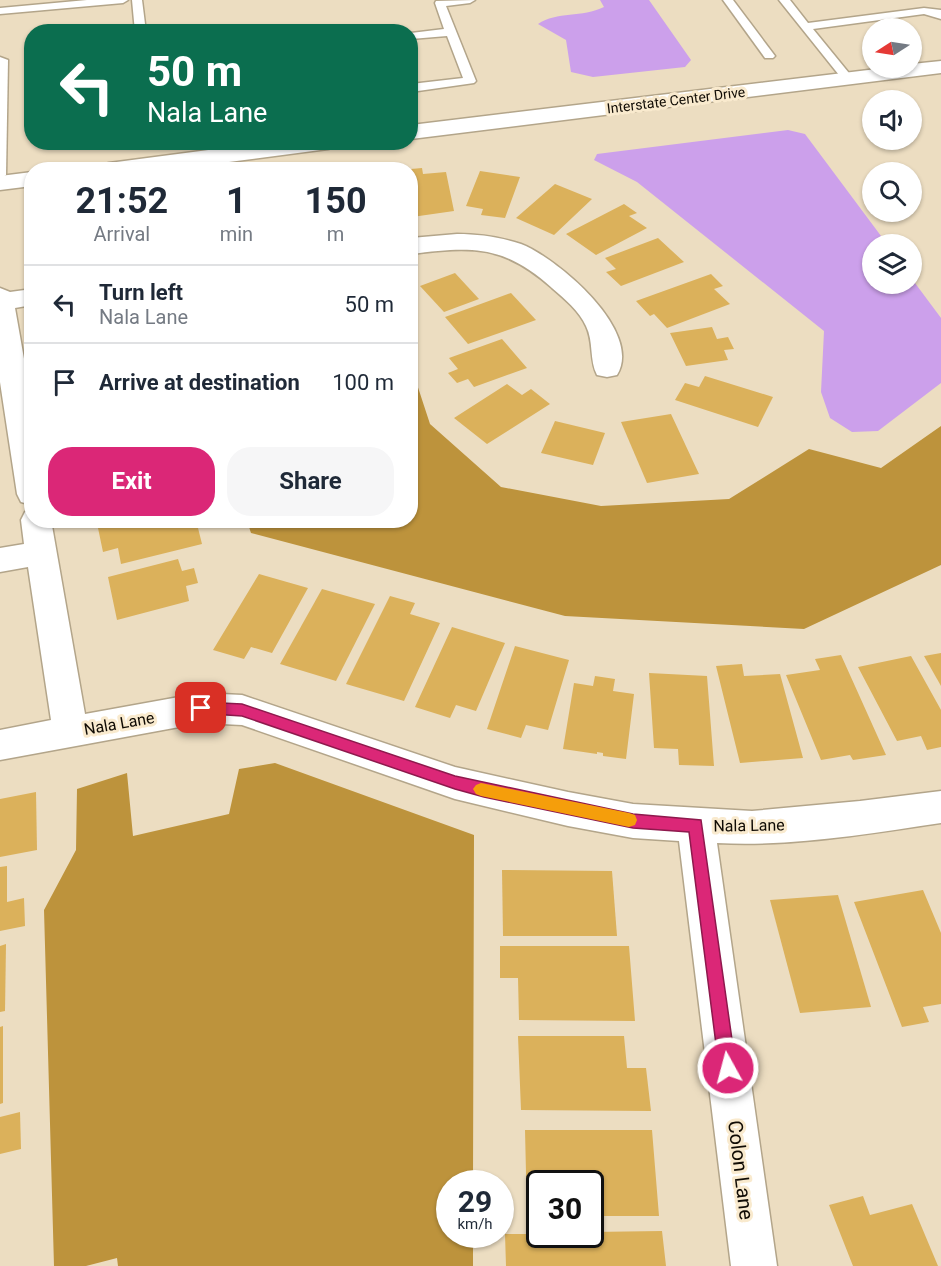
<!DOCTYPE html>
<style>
body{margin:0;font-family:Roboto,sans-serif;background:#f6f6f7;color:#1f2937;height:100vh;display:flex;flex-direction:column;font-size:22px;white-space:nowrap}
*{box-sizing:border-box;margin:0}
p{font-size:20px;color:#747a83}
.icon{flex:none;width:33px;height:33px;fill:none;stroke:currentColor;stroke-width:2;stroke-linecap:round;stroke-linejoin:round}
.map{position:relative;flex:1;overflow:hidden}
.side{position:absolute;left:24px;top:162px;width:394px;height:366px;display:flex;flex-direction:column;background:#fff;border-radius:24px;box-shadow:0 2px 4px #0004}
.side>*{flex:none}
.top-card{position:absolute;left:24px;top:24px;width:394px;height:126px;border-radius:24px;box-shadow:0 2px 4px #0004;background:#0b6e4f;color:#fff;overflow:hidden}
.needle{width:39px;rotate:258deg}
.buttons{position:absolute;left:862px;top:18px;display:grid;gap:12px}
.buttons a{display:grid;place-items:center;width:60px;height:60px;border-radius:50%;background:#fff;box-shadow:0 2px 4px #0004;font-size:30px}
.speed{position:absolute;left:436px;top:1170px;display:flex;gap:12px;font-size:30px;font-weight:700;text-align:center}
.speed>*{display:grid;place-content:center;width:78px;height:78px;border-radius:50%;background:#fff;box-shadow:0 2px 4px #0004;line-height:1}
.speed small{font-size:15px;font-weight:400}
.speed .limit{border:3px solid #111;border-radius:9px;background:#fff;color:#111}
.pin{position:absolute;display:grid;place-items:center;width:51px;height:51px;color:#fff;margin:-26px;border-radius:12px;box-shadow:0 3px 9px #0006}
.me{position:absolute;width:66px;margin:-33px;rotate:353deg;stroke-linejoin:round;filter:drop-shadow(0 0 4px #0008)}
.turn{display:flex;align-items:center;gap:21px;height:126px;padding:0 24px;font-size:27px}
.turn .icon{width:78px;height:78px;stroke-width:2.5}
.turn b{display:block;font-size:42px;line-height:51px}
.eta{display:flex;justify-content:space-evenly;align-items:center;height:102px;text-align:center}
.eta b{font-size:36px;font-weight:700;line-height:42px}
.action{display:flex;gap:12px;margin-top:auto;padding:12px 24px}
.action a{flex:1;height:69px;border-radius:24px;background:#db2777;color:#fff;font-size:24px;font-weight:700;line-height:69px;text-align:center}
.action a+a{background:#f6f6f7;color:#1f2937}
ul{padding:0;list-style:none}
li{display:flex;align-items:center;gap:18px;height:78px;padding:0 24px;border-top:2px solid #e0e1e3}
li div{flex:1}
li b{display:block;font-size:22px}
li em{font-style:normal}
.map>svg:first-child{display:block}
</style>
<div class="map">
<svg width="941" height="1266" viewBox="0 0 941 1266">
<rect width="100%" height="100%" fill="#ecddc1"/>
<g fill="#bd933c">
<path d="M 411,366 L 430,424 L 501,487 L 601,506 L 729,499 L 809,449 L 881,468 L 941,426 L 941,565 L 804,629 L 565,616 L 251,533 L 247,521 L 411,520 Z"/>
<path d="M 275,763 L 474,835 L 473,1183 L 450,1184 L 450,1234 L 473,1235 L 473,1266 L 118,1266 L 117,1258 L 86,1266 L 54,1266 L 44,910 L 76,850 L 77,789 L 127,773 L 133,836 L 229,814 L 239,769 Z"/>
</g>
<g fill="#cca0eb">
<path d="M 600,0 L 649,0 L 691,60 L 685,67 L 593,77 L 571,72 L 566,40 L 538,24 C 557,11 582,18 604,7 Z"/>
<path d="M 788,130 L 805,134 L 887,244 L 873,244 L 873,284 L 912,284 L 912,279 L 941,318 L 941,383 L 878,431 L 852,432 L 830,418 L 821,392 L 824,331 L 637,182 L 594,160 L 597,154 Z"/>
</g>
<g fill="#dbb15b">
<path d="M 422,168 L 423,174 L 446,172 L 454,211 L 412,217 L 411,169 Z"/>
<path d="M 480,171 L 520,177 L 505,218 L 481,215 L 483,209 L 466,206 Z"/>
<path d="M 555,184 L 592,199 L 554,235 L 516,218 Z"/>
<path d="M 624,204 L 637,213 L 629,216 L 647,228 L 596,255 L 566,234 Z"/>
<path d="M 658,238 L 684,262 L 621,286 L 606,272 L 616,269 L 605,258 Z"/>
<path d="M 455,273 L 479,299 L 444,312 L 420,286 Z"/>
<path d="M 711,274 L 723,286 L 714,289 L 730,304 L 667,328 L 654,314 L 650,316 L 636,301 Z"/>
<path d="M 511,293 L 536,320 L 468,344 L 445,317 Z"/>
<path d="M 712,327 L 717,339 L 728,337 L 734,349 L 724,350 L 728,360 L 686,366 L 670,333 Z"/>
<path d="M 502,339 L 527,368 L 474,387 L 468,379 L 457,383 L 448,373 L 458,369 L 449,358 Z"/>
<path d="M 705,376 L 773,397 L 758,427 L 675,400 L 685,383 L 699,387 Z"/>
<path d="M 507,384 L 522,395 L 531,389 L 550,404 L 487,444 L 454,418 Z"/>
<path d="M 671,414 L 699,474 L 647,483 L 621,422 Z"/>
<path d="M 555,421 L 605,433 L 593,465 L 541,453 Z"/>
<path d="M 131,520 L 196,520 L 202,544 L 121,564 L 118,548 L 103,552 L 98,528 Z"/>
<path d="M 178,559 L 182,571 L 194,568 L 198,583 L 186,586 L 189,601 L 117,620 L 108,577 Z"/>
<path d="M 259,574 L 308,588 L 272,653 L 251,647 L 244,659 L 213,650 Z"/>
<path d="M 322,589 L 375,604 L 336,681 L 280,664 Z"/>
<path d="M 390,596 L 415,603 L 410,614 L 440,623 L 404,701 L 346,684 Z"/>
<path d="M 452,627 L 505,643 L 476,711 L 456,705 L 450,718 L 415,707 Z"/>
<path d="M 515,646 L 569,660 L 548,730 L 526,725 L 521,738 L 487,729 Z"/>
<path d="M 941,653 L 941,686 L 924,656 Z"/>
<path d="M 841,655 L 886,755 L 853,760 L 850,755 L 821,760 L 786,675 L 820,670 L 815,659 Z"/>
<path d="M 911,656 L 941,710 L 941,747 L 927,750 L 921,736 L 897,741 L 858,667 Z"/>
<path d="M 742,664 L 744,676 L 780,674 L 803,758 L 740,763 L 716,666 Z"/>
<path d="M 649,673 L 707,676 L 714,766 L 679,765 L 678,749 L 654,748 Z"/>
<path d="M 595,676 L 615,679 L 613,691 L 634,694 L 626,759 L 603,756 L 603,753 L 597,752 L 597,754 L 563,749 L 574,683 L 593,686 Z"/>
<path d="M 36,792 L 37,850 L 0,857 L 0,799 Z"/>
<path d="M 7,866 L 7,902 L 24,898 L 25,926 L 0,931 L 0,867 Z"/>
<path d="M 502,870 L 612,871 L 617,936 L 503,936 Z"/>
<path d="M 923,890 L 941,933 L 941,1004 L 923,1007 L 929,1022 L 902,1027 L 854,902 Z"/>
<path d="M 838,895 L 871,1007 L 800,1013 L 770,900 Z"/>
<path d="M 6,944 L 5,1011 L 0,1012 L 0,946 Z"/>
<path d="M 500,946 L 629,946 L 635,1021 L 519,1020 L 518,978 L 500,978 Z"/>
<path d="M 3,1026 L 3,1103 L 0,1104 L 0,1027 Z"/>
<path d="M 518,1036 L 624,1036 L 627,1068 L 646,1068 L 651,1111 L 521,1110 Z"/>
<path d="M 20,1112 L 21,1149 L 0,1154 L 0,1117 Z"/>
<path d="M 525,1130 L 652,1130 L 659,1216 L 591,1216 L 591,1184 L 540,1184 L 540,1216 L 527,1216 Z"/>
<path d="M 863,1196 L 870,1215 L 912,1204 L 938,1266 L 853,1266 L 829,1205 Z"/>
<path d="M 662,1231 L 666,1266 L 506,1266 L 505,1234 L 591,1234 L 591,1232 Z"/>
</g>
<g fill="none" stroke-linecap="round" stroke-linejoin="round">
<defs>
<g id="lane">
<path d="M 87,0 L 128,0 L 123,3 L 0,14 L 0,8 Z"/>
<path d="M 132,0 L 142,0 L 146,32 L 135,32 Z"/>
<path d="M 475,0 L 470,3 L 446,6 L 476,81 L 474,83 L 411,92 L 411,84 L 463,78 L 447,36 L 411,39 L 411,33 L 444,29 L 435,3 L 436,1 Z"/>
<path d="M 723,0 L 733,0 L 775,56 L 773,58 L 765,58 Z"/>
<path d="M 779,0 L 790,0 L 808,23 L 924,8 L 941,10 L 941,19 L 924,14 L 813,29 L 853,78 L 847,81 L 843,80 Z"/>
<path d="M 0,57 L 8,60 L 6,175 L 0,179 Z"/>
</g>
<g id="street">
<path d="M 457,234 C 479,234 500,237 521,244 C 557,258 644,331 617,375 L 607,377 L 597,375 C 589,360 594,342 586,326 C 579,311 565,299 552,288 C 504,245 473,246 411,254 L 411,238 Z"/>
<path d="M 0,288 L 10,292 L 32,289 L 32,305 L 15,308 L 32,404 L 32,505 L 21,502 L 17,494 L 0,382 Z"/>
<path d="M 32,510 L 32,520 L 51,520 L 85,714 L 201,693 L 242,695 L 455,767 L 568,792 L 633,804 L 752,811 L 860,801 L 941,791 L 941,823 C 867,834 791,847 717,843 L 777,1266 L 731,1266 L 679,841 L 633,838 L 568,826 L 455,799 L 242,725 L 201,723 L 0,760 L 0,730 L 51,720 L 28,567 L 0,572 L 0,548 L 24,544 L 21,520 L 25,512 Z"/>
</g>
<g id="secondary">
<path d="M 941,61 L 941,73 L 411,139 L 411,125 L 885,68 L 912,68 L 912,64 Z"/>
<path d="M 270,142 L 339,142 L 336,147 L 328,149 L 167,170 L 98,170 L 101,165 L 109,163 Z"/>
<path d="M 32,172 L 32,186 L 0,190 L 0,176 Z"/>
</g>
</defs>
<use href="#lane" stroke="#b3a58a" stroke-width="3"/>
<use href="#street" stroke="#b3a58a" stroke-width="3"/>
<use href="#secondary" stroke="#b3a58a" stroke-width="3"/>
<use href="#lane" fill="#fff" fill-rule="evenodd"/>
<use href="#street" fill="#fff" fill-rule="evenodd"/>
<use href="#secondary" fill="#fff" fill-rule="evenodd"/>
</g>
<path fill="#db2777" stroke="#8e194d" stroke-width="1.5" d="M 201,702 L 242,704 L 455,776 L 633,814 L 701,820 L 736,1068 L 734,1075 L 728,1077 L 721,1075 L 719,1068 L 689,832 L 633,828 L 484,797 L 455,789 L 242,716 L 196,713 L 194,708 L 196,704 Z"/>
<path fill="#f59e0b" d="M 481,783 L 629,813 L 635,815 L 637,820 L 635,825 L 629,827 L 481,796 L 476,794 L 473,789 L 476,785 Z"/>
<g text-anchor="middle" stroke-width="6" stroke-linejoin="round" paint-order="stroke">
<g font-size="14" fill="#100b04" stroke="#f9eace">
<text transform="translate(676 100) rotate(-7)" y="5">Interstate Center Drive</text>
</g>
<g font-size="16" fill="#100b04" stroke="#f9eace">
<text transform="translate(119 723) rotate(-10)" y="6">Nala Lane</text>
<text transform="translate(749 825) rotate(-1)" y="6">Nala Lane</text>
</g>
<g font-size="20" fill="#100b04" stroke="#f9eace">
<text transform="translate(741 1170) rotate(83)" y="7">Colon Lane</text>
</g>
</g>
</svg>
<div class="buttons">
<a><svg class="needle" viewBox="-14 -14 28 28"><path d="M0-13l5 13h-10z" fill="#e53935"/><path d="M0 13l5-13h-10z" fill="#747a83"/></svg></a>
<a><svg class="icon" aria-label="sound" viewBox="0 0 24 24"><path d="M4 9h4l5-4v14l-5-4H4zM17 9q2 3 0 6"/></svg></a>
<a><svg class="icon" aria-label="search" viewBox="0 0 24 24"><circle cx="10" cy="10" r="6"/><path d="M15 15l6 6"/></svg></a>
<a><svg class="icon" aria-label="layers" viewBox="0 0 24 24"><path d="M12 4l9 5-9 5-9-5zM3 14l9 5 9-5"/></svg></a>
</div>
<div class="speed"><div>29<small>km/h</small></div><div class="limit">30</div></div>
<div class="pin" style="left:201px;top:708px;background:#d93025"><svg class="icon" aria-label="arrive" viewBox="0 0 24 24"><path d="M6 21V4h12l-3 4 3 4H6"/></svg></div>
<svg class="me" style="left:728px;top:1068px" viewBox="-20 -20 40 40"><circle r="17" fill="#db2777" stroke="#fff" stroke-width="3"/><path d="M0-11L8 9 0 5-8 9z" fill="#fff"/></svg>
<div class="top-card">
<div class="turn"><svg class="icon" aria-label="left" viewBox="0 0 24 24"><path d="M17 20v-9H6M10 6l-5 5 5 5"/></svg><div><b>50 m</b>Nala Lane</div></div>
</div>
<section class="side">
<div class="eta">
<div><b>21:52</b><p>Arrival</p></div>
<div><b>1</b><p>min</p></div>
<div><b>150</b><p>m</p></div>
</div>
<ul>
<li><svg class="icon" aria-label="left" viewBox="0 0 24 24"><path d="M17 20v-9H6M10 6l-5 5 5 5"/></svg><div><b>Turn left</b><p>Nala Lane</p></div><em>50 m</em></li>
<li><svg class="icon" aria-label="arrive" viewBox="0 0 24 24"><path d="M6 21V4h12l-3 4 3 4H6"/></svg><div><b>Arrive at destination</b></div><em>100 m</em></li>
</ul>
<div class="action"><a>Exit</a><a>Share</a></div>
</section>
</div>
